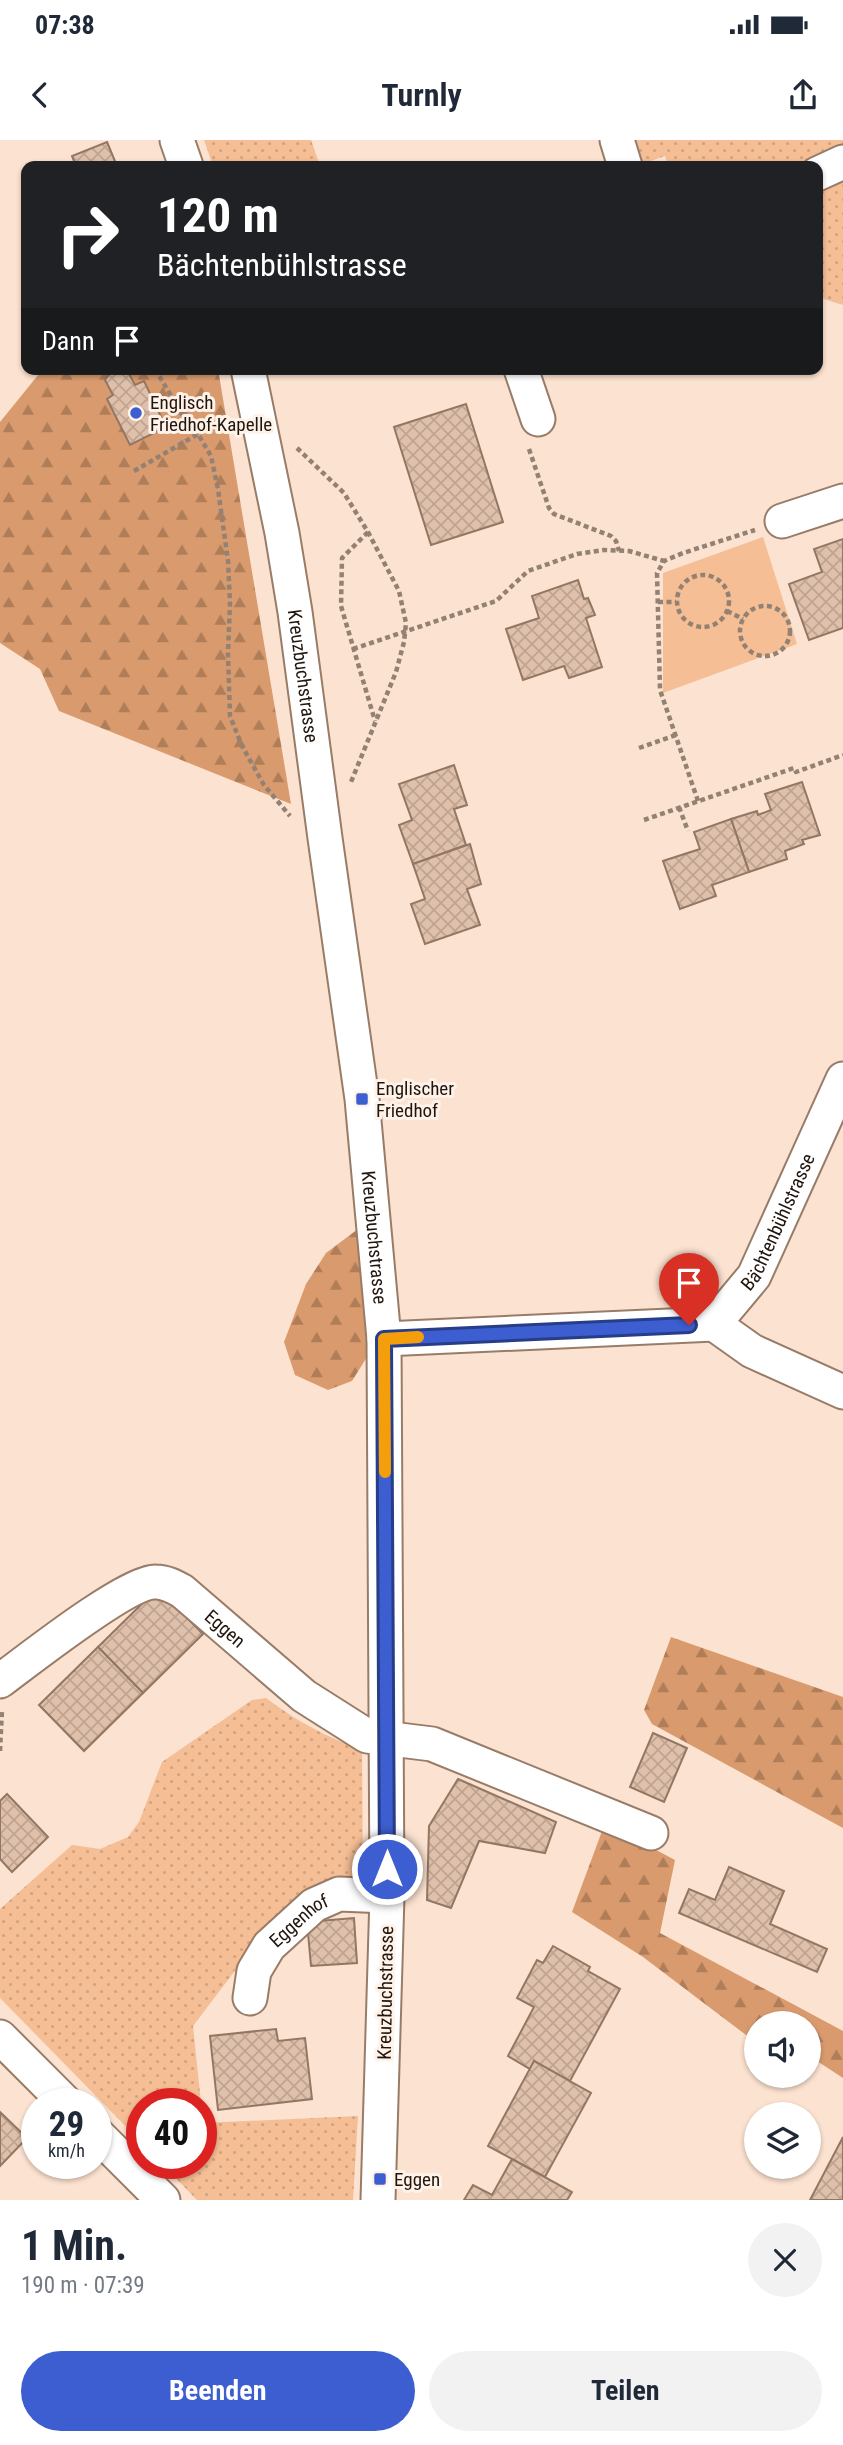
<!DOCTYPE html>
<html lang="de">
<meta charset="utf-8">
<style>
body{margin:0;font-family:"Roboto Condensed",sans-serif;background:#f2f2f3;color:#1f2937;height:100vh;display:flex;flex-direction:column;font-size:26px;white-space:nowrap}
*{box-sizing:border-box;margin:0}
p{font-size:23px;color:#747a83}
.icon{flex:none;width:38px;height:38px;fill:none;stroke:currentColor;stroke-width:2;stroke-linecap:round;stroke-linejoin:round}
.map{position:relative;height:2060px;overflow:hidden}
.sheet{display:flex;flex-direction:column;background:#fff;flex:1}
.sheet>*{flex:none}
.hud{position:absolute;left:21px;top:21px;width:802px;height:214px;border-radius:14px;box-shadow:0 2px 5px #0004;background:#202124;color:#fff;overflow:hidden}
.buttons{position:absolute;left:744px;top:1871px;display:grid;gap:14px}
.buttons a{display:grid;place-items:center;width:77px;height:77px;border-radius:50%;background:#fff;box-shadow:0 2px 5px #0004;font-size:35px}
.speed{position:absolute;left:21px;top:1948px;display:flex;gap:14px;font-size:35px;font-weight:700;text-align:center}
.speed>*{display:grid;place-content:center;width:91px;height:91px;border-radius:50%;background:#fff;box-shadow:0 2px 5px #0004;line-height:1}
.speed small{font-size:18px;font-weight:400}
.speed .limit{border:10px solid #d22;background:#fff;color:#111}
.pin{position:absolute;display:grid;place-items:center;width:60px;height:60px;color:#fff;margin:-72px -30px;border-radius:50% 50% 50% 0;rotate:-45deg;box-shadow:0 0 7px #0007}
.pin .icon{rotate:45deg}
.me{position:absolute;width:77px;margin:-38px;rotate:0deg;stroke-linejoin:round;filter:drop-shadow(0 0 5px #0008)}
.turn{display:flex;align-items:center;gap:24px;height:147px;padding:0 21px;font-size:32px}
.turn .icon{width:91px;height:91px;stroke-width:2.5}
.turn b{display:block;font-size:49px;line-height:60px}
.then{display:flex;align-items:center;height:66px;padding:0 21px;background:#0003;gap:14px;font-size:26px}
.round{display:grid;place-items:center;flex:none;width:74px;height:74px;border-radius:37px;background:#f2f2f3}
.summary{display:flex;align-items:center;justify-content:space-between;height:119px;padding:0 21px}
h1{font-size:42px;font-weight:700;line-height:52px}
.primary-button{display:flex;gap:14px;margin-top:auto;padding:14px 21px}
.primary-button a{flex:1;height:80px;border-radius:42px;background:#3c5ed0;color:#fff;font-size:28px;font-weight:700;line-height:80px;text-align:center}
.primary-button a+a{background:#f2f2f3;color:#1f2937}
.status{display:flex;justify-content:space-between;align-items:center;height:49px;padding:0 35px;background:#fff;direction:ltr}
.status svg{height:19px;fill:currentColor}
header{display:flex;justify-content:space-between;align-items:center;height:91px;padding:0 21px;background:#fff;font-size:32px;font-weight:700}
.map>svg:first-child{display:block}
</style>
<div class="status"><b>07:38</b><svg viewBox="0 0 49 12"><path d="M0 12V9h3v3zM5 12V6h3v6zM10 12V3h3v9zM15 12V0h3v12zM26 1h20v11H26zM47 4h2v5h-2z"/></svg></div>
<header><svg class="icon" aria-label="back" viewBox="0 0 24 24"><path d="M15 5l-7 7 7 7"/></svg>Turnly<svg class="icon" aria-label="share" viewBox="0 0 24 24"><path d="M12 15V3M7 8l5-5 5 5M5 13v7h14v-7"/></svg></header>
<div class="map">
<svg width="843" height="2060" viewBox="0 0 843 2060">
<defs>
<pattern id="grass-dots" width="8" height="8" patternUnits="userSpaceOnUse" patternTransform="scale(1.75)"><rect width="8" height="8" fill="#f5be95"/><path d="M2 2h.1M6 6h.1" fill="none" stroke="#d2a37f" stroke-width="1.8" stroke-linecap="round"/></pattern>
<pattern id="forest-firs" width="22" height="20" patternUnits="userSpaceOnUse" patternTransform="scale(1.75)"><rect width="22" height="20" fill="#d99b6e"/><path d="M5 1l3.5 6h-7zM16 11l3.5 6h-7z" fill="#b07d59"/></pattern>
<pattern id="building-cross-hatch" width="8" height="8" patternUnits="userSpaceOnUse" patternTransform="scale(1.75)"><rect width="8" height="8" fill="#dfc0aa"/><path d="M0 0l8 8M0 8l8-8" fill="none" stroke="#bfa491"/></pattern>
</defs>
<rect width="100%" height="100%" fill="#fce2d0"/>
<g fill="url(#grass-dots)">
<path d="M 204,0 L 311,0 L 320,26 L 213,26 Z"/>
<path d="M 631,0 L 843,0 L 843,11 L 807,26 L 668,26 L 665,16 L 639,25 Z"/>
<path d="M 843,40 L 843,165 L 817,157 L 817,50 Z"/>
<path d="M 266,1558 C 296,1581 327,1597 362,1610 L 363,1740 L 256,1803 L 193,1886 L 201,1963 L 142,1964 L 142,2003 L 0,1858 L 0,1769 L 72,1705 L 100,1709 L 128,1697 L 139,1682 L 162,1622 L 252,1560 Z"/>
<path d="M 201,1970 L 203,1983 L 358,1976 L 353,2060 L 197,2060 L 161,2023 L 201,2023 Z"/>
</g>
<g fill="url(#forest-firs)">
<path d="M 43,229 L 218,229 L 291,664 L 59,571 L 40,529 L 0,503 L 0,282 Z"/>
<path d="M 358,1089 L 367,1217 L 352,1241 L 328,1250 L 295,1235 L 284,1202 L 306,1144 L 326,1113 Z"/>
<path d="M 671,1497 L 843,1557 L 843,1688 L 652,1584 L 644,1570 Z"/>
<path d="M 605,1683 L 675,1720 L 660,1793 L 843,1891 L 843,1938 L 817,1921 L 809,1917 L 808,1883 L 756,1883 L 756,1899 L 746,1895 L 643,1817 L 572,1772 Z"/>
</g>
<path fill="#f5be95" d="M 763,397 L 797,504 L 663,553 L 663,433 Z"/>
<g fill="url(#building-cross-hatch)" stroke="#937763" stroke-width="2">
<path d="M 107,2 L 117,26 L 76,26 L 72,16 Z"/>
<path d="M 116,229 L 124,229 L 128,232 L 135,245 L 144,241 L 166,287 L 130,305 L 107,259 L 113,255 L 105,240 L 111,232 Z"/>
<path d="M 466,264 L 503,382 L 431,405 L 394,287 Z"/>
<path d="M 843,399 L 843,488 L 809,500 L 789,444 L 822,432 L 814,409 Z"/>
<path d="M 578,440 L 584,459 L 588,458 L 595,475 L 586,478 L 602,527 L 569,538 L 564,526 L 523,540 L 506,489 L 539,478 L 532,456 Z"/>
<path d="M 454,625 L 467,665 L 454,669 L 466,705 L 413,724 L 399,685 L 412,680 L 399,644 Z"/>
<path d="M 802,642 L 820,695 L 802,700 L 804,704 L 785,711 L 787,719 L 749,732 L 731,679 L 757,671 L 758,675 L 771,670 L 765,654 Z"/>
<path d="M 731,679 L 749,732 L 712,745 L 716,756 L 680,769 L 663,721 L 700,709 L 694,692 Z"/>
<path d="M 470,704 L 481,744 L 467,749 L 480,785 L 425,804 L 411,764 L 425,759 L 413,724 Z"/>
<path d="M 158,1448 L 203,1494 L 143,1553 L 98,1507 Z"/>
<path d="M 98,1507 L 143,1553 L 84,1611 L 39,1565 Z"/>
<path d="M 653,1593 L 687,1608 L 664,1662 L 630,1647 Z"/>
<path d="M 458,1639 L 556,1682 L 545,1713 L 479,1701 L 451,1768 L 427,1760 L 429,1686 Z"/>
<path d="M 7,1654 L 48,1697 L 12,1732 L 0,1719 L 0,1661 Z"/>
<path d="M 729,1727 L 784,1751 L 770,1784 L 827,1809 L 817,1832 L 679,1773 L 689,1749 L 715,1760 Z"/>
<path d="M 354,1778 L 357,1823 L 311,1826 L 307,1782 Z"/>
<path d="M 553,1806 L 590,1827 L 588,1831 L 620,1849 L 570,1941 L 534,1921 L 530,1929 L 508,1916 L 534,1867 L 517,1858 L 537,1820 L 543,1823 Z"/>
<path d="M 276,1889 L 278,1901 L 305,1898 L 312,1959 L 218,1970 L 210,1896 Z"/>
<path d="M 534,1921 L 591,1953 L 545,2037 L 488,2006 Z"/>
<path d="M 0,1972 L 27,1998 L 0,2026 Z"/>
<path d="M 843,1997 L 843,2060 L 810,2060 Z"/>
<path d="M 512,2019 L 572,2052 L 567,2060 L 464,2060 L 473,2045 L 492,2055 Z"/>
</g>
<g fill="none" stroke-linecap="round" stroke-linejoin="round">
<defs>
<g id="minor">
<path d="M 177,0 L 186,26"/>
<path d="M 617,0 L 625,26"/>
<path d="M 817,34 L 843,22"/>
<path id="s1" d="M 248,229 L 282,393 L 295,472 L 325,698 L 362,959 L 384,1199 L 387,1756 L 378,2060"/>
<path d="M 521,229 L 538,279"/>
<path d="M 782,381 L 843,361"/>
<path d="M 714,1184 L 752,1211 L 843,1252"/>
<path id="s2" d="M 384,1199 L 714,1184 L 754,1136 L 843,939"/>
<path id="s3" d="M 0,1541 C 27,1521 128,1441 156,1442 C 165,1442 173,1446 182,1451 L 304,1556 L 367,1596 L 432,1604 L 651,1693"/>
<path id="s4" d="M 250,1858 L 254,1831 L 269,1806 L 314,1765 L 339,1754 L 387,1756"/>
<path d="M 0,1897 L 67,1964"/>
<path d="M 96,1993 L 163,2060"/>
</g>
</defs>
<use href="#minor" stroke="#987c68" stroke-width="37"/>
<g stroke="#938173" stroke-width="4.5" stroke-dasharray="5 3.5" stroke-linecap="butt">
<path d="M 155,229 L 182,274 L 198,294"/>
<path d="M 663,229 L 665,235"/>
<path d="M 297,308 L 344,353 L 368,392 L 399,451 L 406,483 L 404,502 L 396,532 L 351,642"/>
<path d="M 529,309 L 549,368 L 554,374 L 611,396 L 616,401 L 619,411"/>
<path d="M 134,331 L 198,294 L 211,316 L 218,349 L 228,421 L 230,463 L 228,514 L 230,576 L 242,606 L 264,645 L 290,676"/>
<path d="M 368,392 L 342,418 L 341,466 L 375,581"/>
<circle cx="703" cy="461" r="26"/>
<path d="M 658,462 L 676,462"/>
<circle cx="765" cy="491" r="25"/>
<path d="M 727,471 L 743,479"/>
<path d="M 353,509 L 496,461 L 528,431 L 577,414 L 604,410 L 629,411 L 664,421"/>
<path d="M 639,608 L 676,595"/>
<path d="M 698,661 L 660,550 L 657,433 L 664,421 L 683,413 L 755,390"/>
<path d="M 679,667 L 688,691"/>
<path d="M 644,680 L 794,628 L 796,632 L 843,615"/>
<path d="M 0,1611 L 2,1570"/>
</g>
<use href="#minor" stroke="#fff" stroke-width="33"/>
</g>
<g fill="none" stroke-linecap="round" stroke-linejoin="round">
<defs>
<path id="route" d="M 387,1729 L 384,1199 L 689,1185"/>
</defs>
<use href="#route" stroke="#273d87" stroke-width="18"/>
<use href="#route" stroke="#3c5ed0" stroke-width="12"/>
<path stroke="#f59e0b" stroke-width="12" d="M 385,1332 L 384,1199 L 418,1197"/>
</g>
<g fill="#3c5ed0" stroke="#fff2e9" stroke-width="2.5">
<circle cx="136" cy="273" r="7"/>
<rect x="355" y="952" width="14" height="14" rx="3.5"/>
<rect x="373" y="2032" width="14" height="14" rx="3.5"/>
</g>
<g text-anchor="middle" stroke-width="6" stroke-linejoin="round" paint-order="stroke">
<g font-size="19" fill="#21160e" stroke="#fff2e9" text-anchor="start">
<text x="150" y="269">Englisch<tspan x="150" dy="22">Friedhof-Kapelle</tspan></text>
<text x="376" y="955">Englischer<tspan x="376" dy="22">Friedhof</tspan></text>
<text x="394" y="2046">Eggen</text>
</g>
<g font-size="19" fill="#21160e" stroke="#fff2e9">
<text dy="7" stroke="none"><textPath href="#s1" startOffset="312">Kreuzbuchstrasse</textPath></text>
<text dy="7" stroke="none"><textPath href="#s2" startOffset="452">Bächtenbühlstrasse</textPath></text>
<text dy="7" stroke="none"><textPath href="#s1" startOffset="878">Kreuzbuchstrasse</textPath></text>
<text dy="7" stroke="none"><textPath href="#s3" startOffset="271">Eggen</textPath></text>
<text dy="7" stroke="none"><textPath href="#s4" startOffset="96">Eggenhof</textPath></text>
<text transform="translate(385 1853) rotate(-89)" y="7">Kreuzbuchstrasse</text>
</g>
</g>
</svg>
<div class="buttons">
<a><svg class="icon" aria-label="sound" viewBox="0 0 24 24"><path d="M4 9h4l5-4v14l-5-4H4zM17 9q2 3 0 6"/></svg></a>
<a><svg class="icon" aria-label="layers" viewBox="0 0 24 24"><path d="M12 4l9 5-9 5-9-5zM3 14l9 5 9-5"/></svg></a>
</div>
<div class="speed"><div>29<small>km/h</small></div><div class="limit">40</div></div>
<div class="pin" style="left:689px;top:1185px;background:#d93025"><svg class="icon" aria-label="arrive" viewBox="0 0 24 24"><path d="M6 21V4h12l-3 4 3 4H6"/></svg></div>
<svg class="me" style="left:387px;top:1729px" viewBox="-20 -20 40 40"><circle r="17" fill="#3c5ed0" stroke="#fff" stroke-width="3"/><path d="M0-11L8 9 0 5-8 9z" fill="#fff"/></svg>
<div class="hud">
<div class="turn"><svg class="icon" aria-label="right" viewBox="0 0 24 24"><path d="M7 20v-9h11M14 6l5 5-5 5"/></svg><div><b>120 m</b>Bächtenbühlstrasse</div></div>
<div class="then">Dann<svg class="icon" aria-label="arrive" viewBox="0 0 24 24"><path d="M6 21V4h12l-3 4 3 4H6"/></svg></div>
</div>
</div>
<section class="sheet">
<div class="summary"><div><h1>1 Min.</h1><p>190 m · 07:39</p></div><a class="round"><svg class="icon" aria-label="close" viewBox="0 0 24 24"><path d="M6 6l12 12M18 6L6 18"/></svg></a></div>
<div class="primary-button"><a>Beenden</a><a>Teilen</a></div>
</section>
